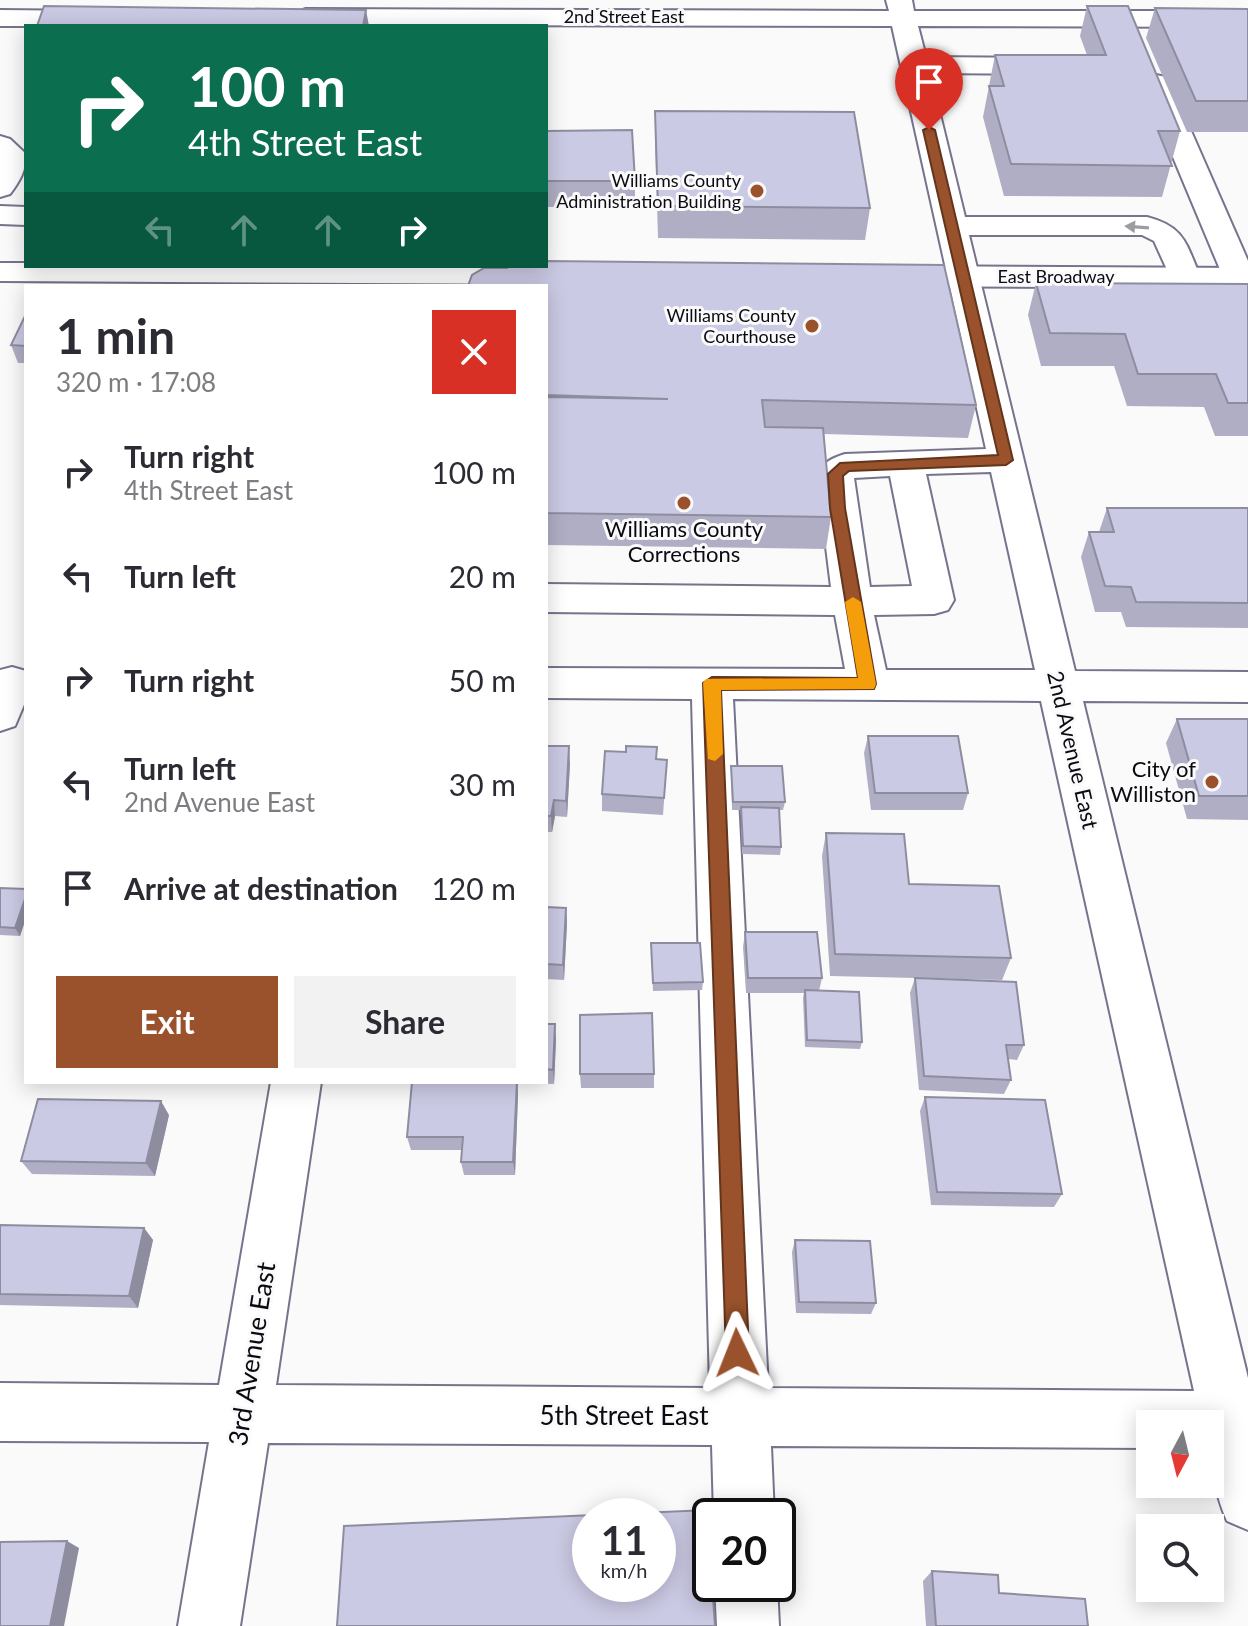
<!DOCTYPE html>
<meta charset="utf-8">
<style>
body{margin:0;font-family:Lato,sans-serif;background:#f2f2f3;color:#2b2b33;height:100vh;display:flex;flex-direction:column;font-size:30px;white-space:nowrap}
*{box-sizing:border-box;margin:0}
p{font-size:26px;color:#7c7c81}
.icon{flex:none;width:44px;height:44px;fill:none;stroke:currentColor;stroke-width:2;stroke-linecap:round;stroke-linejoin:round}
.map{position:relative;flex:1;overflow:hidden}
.panel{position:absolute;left:24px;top:284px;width:524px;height:800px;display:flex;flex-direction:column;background:#fff;border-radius:0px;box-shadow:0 4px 20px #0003}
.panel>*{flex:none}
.top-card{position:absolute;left:24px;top:24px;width:524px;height:244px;border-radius:0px;box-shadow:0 4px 20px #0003;background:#0b6e4f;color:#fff;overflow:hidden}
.needle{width:52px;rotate:187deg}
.buttons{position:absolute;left:1136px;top:1410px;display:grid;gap:16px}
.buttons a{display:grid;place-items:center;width:88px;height:88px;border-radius:0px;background:#fff;box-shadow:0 4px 20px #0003;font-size:40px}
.speed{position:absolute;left:572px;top:1498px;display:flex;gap:16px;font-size:40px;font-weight:700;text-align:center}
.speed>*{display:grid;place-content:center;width:104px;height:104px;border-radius:50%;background:#fff;box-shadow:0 4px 20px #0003;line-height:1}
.speed small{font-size:20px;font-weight:400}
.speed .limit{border:4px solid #111;border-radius:12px;background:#fff;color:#111}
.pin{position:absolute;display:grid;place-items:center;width:68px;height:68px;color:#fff;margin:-82px -34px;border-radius:50% 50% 50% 0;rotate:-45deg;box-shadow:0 0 8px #0007}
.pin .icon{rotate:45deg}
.me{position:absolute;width:88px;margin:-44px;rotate:358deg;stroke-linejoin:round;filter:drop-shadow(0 0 6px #0008)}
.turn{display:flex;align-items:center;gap:28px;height:168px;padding:0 32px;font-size:36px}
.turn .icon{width:104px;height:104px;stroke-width:2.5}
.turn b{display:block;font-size:56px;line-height:68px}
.lanes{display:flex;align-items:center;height:76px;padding:0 32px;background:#0003;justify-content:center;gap:40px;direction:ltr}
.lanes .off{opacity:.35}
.round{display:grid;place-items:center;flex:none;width:84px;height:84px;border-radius:0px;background:#f2f2f3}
.head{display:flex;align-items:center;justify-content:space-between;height:136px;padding:0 32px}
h1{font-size:48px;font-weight:700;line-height:60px}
.cta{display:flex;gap:16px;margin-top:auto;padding:16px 32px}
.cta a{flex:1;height:92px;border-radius:0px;background:#99522b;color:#fff;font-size:32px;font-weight:700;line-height:92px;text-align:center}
.cta a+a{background:#f2f2f3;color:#2b2b33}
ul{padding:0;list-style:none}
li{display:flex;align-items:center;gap:24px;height:104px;padding:0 32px}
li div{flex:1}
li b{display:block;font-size:30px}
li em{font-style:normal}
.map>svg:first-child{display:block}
</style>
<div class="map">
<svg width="1248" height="1626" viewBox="0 0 1248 1626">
<rect width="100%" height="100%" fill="#fafafa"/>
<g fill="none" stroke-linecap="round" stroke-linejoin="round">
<defs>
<g id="minor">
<path d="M 886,0 L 912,0 L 914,11 L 1248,11 L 1248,27 L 918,26 L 926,57 L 1052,58 L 1061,60 L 1065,66 L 1061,72 L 1052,74 L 930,73 L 965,217 L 1147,217 C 1186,227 1186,245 1201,278 L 1196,285 L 1185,288 L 1174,285 L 1154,241 L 1142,235 L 969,235 L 1075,671 L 1248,672 L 1248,702 L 1083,701 L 1248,1378 L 1248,1530 L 1227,1521 C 1213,1489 1210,1459 1210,1424 L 1150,1424 L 1150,1448 L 771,1446 L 774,1516 L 714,1516 L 712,1445 L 268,1443 L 240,1626 L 178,1626 L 209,1442 L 0,1441 L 0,1383 L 219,1385 L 271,1082 L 321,1082 L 276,1385 L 710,1388 L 692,699 L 546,698 L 546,668 L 845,669 L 835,615 L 546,612 L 546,584 L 831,587 L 817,474 C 824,462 832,458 845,454 L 986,449 L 892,26 L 306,25 L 297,22 L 293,17 L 297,12 L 306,9 L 889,11 ZM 991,472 L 1035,670 L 886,670 L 874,615 L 934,614 L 948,610 L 954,600 L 926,474 ZM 890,476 L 912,586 L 870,587 L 854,478 ZM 733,699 L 1041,701 L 1194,1391 L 768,1388 Z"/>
<path d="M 0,10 L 98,11 L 107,14 L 111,19 L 101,26 L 0,26 Z"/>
<path d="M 1156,75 L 1166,77 L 1170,83 L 1248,261 L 1248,308 L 1237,305 L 1232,298 L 1142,83 L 1146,77 Z"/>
<path d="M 0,136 L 10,139 L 26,154 C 26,170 20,181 10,194 L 0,197 Z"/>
<path d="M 0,206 L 26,207 L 26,225 L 0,224 Z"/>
<path d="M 12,667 L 26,671 L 26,700 L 15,726 L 0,731 L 0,670 Z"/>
<path d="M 715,1584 L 777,1584 L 779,1626 L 717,1626 Z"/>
</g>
<g id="major">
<path d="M 0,263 L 26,263 L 26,266 L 536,266 L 545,268 L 550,275 L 545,282 L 534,284 L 0,281 Z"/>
<path d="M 886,266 L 1248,268 L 1248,288 L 886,286 L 875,283 L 870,276 L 875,269 Z"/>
</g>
</defs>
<use href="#minor" stroke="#75748c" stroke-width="4"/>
<use href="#major" stroke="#75748c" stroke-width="4"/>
<use href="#minor" fill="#fff" fill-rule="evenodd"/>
<use href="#major" fill="#fff" fill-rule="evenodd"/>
</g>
<g fill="#afaec4">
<path d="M 1087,6 L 1180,131 L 1162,197 L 1004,196 L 983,117 L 995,55 L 1087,55 L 1080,36 Z"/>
<path d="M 1155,8 L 1248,9 L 1248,132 L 1187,132 L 1146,38 Z"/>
<path d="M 655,111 L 870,208 L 865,240 L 658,238 L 655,142 Z"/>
<path d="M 546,131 L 635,181 L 635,206 L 546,207 Z"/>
<path d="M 1036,283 L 1248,284 L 1248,436 L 1215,436 L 1204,407 L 1127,406 L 1114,366 L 1041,366 L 1028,315 Z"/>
<path d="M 546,286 L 976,405 L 968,438 L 824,434 L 831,517 L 826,549 L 546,545 Z"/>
<path d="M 26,316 L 26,363 L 18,363 L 11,345 Z"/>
<path d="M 1107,508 L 1248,508 L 1248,628 L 1126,627 L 1121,612 L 1095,612 L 1081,557 L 1089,532 L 1099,532 Z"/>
<path d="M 1177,719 L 1248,719 L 1248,820 L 1187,819 L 1166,743 Z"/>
<path d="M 868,736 L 968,793 L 963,810 L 871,810 L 864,753 Z"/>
<path d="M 546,746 L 570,763 L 567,817 L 555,816 L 552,832 L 546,832 Z"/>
<path d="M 656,759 L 667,760 L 663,815 L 602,811 L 602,794 Z"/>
<path d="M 731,766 L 785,802 L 783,810 L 779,810 L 781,847 L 780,855 L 742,854 L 741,810 L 732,810 L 731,774 Z"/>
<path d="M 826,833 L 909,884 L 1011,958 L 1002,980 L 830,976 L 822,856 Z"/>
<path d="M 0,888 L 26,889 L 26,918 L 20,936 L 0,935 Z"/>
<path d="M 546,907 L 566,908 L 567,923 L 564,980 L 546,979 Z"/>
<path d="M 745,932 L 822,978 L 819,991 L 862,1042 L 860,1049 L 805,1047 L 803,998 L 804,993 L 746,993 L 743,947 Z"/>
<path d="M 651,951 L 703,982 L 702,990 L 653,991 Z"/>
<path d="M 915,978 L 1024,1045 L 1017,1060 L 1008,1059 L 1011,1080 L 1004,1094 L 919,1090 L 910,993 Z"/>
<path d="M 546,1024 L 556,1039 L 554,1084 L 517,1083 L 518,1095 L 515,1175 L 464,1175 L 461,1162 L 462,1150 L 411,1150 L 407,1137 L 412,1082 L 546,1082 Z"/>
<path d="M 580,1074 L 654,1074 L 654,1088 L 581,1088 Z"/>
<path d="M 925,1097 L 1062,1194 L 1054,1207 L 931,1205 L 920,1111 Z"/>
<path d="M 169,1115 L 155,1176 L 32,1174 L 21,1161 Z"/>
<path d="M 0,1225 L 144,1228 L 153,1240 L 138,1308 L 0,1305 Z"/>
<path d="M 795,1240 L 876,1303 L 871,1314 L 796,1313 L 792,1252 Z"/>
<path d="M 932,1571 L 1088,1626 L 926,1626 L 923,1581 Z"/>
</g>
<g fill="#8e8da0">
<path d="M 366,10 L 369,26 L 363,26 Z"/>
<path d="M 569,746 L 570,763 L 567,817 L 566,801 Z"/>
<path d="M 554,800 L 555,816 L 552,832 L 551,816 Z"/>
<path d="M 26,896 L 26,918 L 20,936 L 15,928 Z"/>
<path d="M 566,908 L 567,923 L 564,980 L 563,965 Z"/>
<path d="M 555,1024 L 556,1039 L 554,1084 L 553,1070 Z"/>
<path d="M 517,1082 L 518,1095 L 515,1175 L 513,1162 Z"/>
<path d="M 161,1101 L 169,1115 L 155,1176 L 146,1163 Z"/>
<path d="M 144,1228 L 153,1240 L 138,1308 L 129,1296 Z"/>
<path d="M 67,1541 L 79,1548 L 64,1626 L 50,1626 Z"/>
</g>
<g fill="#cbcae4" stroke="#8e8da0" stroke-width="2" fill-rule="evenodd">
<path d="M 44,6 L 366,10 L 363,26 L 37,26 Z"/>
<path d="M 1087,6 L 1128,6 L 1180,131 L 1158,131 L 1172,166 L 1011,164 L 989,86 L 1004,86 L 995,55 L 1106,55 Z"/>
<path d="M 1155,8 L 1248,9 L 1248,101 L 1196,101 Z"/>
<path d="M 655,111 L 854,112 L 870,208 L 658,206 Z"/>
<path d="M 632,130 L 635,181 L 546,181 L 546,131 Z"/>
<path d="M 546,261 L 944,265 L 976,405 L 762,400 L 765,427 L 823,428 L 831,517 L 546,513 L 546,397 L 668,399 L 546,395 L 546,286 L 468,286 L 472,275 L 484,268 L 507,268 L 507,266 L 546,266 Z"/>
<path d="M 1036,283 L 1248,284 L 1248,403 L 1228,403 L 1216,374 L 1138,374 L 1125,334 L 1050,333 Z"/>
<path d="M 25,316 L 26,316 L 26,346 L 11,345 Z"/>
<path d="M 1107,508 L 1248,508 L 1248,603 L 1136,602 L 1131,587 L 1105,586 L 1089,532 L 1114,532 Z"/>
<path d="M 1177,719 L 1248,719 L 1248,796 L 1199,796 Z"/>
<path d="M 868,736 L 958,736 L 968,793 L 875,793 Z"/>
<path d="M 546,746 L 569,746 L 566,801 L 554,800 L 551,816 L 546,816 Z"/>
<path d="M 626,746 L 657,747 L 656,759 L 667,760 L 664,798 L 602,794 L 605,751 L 626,752 Z"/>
<path d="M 731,766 L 782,766 L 785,802 L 733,802 Z"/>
<path d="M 741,807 L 779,808 L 781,847 L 743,846 Z"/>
<path d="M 826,833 L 904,834 L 909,884 L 999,886 L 1011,958 L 835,954 Z"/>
<path d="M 0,888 L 26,889 L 26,896 L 15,928 L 0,927 Z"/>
<path d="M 546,907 L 566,908 L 563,965 L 546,964 Z"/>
<path d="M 745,932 L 817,932 L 822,978 L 748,978 Z"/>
<path d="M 651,943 L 700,943 L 703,982 L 653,983 Z"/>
<path d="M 915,978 L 1016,982 L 1024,1045 L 1006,1045 L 1011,1080 L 924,1076 Z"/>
<path d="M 805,990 L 859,992 L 862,1042 L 807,1040 Z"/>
<path d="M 652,1013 L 654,1074 L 580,1074 L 580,1015 Z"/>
<path d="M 546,1024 L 555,1024 L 553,1070 L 546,1069 Z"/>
<path d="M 412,1082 L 517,1082 L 513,1162 L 461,1162 L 463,1137 L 407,1137 Z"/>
<path d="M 925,1097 L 1045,1100 L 1062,1194 L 937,1192 Z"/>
<path d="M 38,1099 L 161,1101 L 146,1163 L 21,1161 Z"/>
<path d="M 0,1225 L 144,1228 L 129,1296 L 0,1294 Z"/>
<path d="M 795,1240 L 870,1241 L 876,1303 L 799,1302 Z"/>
<path d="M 708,1510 L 710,1547 L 710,1584 L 712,1584 L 715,1626 L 337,1626 L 344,1526 ZM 590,1516 L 658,1516 L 658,1584 L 590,1584 Z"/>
<path d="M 67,1541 L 50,1626 L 0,1626 L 0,1542 Z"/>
<path d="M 932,1571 L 998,1575 L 999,1593 L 1085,1599 L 1088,1626 L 936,1626 Z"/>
</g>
<defs><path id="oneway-solid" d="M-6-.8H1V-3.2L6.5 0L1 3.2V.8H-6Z" transform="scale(2)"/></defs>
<use fill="#9d9da1" href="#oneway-solid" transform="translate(1137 227) rotate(-176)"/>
<path fill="#99522b" stroke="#63351c" stroke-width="2" d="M 929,127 L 935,130 L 1013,460 L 1006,465 L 849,471 L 843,476 L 845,508 L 876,684 L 874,689 L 721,690 L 749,1353 L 746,1361 L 737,1364 L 729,1361 L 726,1353 L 703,683 L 712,677 L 858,678 L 830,508 L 828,474 L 840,463 L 998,455 L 923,130 Z"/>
<path fill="#f59e0b" d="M 853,597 L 861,602 L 876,684 L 874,689 L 721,690 L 723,754 L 715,761 L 708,759 L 703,683 L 706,679 L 858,678 L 845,602 Z"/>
<g fill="#99522b" stroke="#fafafa" stroke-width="3">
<circle cx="757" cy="191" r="8"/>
<circle cx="812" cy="326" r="8"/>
<circle cx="684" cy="503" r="8"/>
<circle cx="1212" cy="782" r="8"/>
</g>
<g text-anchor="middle" stroke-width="6" stroke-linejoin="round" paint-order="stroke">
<g font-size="18" fill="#0b0a13" stroke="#fafafa">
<text x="624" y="23">2nd Street East</text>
<text x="1056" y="283">East Broadway</text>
</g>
<g font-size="18" fill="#0b0a13" stroke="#fafafa" text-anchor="end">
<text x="741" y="187">Williams County<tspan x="741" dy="21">Administration Building</tspan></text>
<text x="796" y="322">Williams County<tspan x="796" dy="21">Courthouse</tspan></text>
</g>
<g font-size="22" fill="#0b0a13" stroke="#fafafa">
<text x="684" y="537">Williams County<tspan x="684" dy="25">Corrections</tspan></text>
<text x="1196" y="777" text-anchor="end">City of<tspan x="1196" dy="25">Williston</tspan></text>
</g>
<g font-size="22" fill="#0b0a13" stroke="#fafafa">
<text transform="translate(1073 750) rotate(77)" y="8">2nd Avenue East</text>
</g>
<g font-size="26" fill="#0b0a13" stroke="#fafafa">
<text transform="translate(252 1354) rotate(-81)" y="9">3rd Avenue East</text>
<text x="624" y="1425">5th Street East</text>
</g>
</g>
</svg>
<div class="buttons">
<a><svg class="needle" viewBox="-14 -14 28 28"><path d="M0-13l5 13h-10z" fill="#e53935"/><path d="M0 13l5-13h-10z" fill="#7c7c81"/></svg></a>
<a><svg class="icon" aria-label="search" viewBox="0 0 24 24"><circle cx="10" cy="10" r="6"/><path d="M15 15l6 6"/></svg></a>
</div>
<div class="speed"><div>11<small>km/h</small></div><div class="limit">20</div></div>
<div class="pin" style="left:929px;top:130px;background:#d93025"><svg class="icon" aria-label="arrive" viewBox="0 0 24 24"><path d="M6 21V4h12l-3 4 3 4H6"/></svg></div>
<svg class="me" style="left:737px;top:1353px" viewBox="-20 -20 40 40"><path d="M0-17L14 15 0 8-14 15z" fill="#99522b" stroke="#fff" stroke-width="4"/></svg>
<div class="top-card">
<div class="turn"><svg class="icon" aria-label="right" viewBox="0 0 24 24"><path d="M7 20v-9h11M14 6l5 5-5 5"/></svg><div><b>100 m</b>4th Street East</div></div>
<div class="lanes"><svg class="icon off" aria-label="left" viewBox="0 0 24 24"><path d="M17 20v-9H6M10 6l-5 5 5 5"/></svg><svg class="icon off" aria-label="ahead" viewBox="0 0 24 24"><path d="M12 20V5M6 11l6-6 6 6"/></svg><svg class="icon off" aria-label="ahead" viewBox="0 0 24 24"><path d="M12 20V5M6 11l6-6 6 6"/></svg><svg class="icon" aria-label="right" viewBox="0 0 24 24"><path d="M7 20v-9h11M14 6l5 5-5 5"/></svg></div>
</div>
<section class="panel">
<div class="head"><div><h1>1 min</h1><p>320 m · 17:08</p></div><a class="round" style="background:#d93025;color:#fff"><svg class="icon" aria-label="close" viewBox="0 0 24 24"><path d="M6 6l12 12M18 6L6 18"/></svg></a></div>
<ul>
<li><svg class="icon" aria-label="right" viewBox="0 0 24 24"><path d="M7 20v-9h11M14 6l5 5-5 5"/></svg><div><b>Turn right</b><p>4th Street East</p></div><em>100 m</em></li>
<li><svg class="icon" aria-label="left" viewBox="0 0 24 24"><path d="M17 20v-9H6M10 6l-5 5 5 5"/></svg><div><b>Turn left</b></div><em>20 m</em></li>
<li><svg class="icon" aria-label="right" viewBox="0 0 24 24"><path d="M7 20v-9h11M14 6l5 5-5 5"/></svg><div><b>Turn right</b></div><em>50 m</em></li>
<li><svg class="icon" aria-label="left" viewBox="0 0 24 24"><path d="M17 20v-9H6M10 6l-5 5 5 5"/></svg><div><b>Turn left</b><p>2nd Avenue East</p></div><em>30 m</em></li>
<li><svg class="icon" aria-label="arrive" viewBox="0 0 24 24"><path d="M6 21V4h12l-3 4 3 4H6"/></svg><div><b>Arrive at destination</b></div><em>120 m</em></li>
</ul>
<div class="cta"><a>Exit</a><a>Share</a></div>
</section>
</div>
